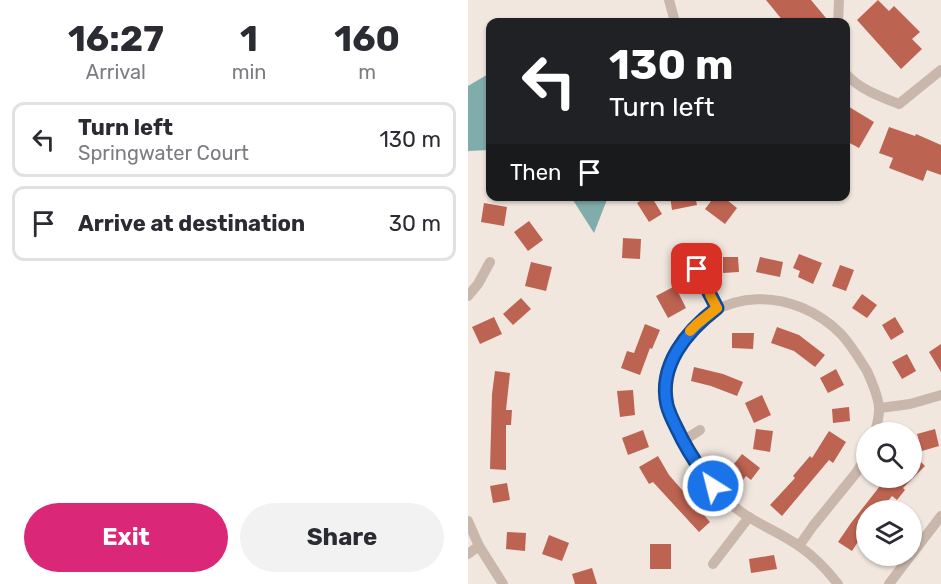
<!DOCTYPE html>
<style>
body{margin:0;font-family:Rubik,sans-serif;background:#f2f2f3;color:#2b2b33;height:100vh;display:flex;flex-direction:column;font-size:22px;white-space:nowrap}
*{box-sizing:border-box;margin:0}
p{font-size:20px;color:#7c7c81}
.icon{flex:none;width:33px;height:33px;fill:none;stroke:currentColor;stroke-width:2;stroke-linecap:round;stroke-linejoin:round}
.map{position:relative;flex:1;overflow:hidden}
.sheet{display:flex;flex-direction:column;background:#fff;width:468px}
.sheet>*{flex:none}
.top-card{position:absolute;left:18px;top:18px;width:364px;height:183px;border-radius:12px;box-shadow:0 2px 4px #0004;background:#202124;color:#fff;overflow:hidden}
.fabs{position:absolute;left:388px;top:422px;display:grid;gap:12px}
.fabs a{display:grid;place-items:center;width:66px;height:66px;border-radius:50%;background:#fff;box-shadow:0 2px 4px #0004;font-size:30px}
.pin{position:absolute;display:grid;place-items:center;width:51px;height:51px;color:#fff;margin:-26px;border-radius:12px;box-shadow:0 3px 9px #0006}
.me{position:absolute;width:66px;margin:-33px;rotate:324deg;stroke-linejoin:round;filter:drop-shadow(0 0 4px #0008)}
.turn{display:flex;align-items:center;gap:21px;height:126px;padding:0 24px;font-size:27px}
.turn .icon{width:78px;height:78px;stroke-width:2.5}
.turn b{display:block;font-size:42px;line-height:51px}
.then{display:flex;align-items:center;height:57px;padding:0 24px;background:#0003;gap:12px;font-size:22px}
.eta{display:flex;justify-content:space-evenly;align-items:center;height:102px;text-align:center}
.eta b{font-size:36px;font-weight:700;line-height:42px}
.primary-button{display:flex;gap:12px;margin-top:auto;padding:12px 24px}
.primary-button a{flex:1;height:69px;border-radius:36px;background:#db2777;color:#fff;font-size:24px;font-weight:700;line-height:69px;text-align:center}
.primary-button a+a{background:#f2f2f3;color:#2b2b33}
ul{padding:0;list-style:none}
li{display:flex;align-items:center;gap:18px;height:75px;margin:0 12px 9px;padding:0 12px;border:3px solid #e1e1e2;border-radius:12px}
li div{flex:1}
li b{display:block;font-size:22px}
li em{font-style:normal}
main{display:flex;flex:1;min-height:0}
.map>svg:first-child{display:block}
</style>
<main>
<section class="sheet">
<div class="eta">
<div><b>16:27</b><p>Arrival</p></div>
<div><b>1</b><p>min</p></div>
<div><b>160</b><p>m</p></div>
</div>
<ul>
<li><svg class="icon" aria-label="left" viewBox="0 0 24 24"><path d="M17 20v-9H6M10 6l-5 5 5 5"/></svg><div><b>Turn left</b><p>Springwater Court</p></div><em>130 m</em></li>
<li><svg class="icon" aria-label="arrive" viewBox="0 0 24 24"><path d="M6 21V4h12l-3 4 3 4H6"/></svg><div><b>Arrive at destination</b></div><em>30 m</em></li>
</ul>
<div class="primary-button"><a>Exit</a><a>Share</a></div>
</section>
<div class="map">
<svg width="473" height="584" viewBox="0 0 473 584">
<rect width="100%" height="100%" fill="#f1e7df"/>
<g fill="#80acab">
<path d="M 22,73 L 22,150 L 0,151 L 0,86 Z"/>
<path d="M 103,197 L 140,197 L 126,233 Z"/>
</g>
<g fill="#bd6351">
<path d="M 298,0 L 343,0 L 358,18 L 352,22 L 316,22 Z"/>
<path d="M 410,0 L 421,11 L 426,6 L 452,32 L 444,39 L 454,49 L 433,69 L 389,20 Z"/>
<path d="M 378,105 L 406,122 L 391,148 L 378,141 Z"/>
<path d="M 421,127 L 447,136 L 448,134 L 473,145 L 473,175 L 459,170 L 455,181 L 421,168 L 425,158 L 411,153 Z"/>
<path d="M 179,196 L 183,196 L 194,214 L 181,222 L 169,203 Z"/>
<path d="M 202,196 L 227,196 L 229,205 L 204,210 Z"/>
<path d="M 247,196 L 254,196 L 269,208 L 257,224 L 237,209 Z"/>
<path d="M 16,203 L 39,207 L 36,226 L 13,222 Z"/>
<path d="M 61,221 L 75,240 L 60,251 L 46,232 Z"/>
<path d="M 155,238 L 173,239 L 172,259 L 154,258 Z"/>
<path d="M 331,254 L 354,263 L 345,284 L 330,277 L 332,271 L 325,268 Z"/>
<path d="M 255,257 L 270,257 L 271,272 L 255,273 Z"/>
<path d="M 292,257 L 315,262 L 312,277 L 288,272 Z"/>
<path d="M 63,262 L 84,267 L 78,291 L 57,286 Z"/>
<path d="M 372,265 L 386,270 L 378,291 L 364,286 Z"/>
<path d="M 207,286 L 218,308 L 200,318 L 188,296 Z"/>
<path d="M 394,294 L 409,305 L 399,318 L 384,308 Z"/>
<path d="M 53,298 L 63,309 L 45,325 L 35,314 Z"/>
<path d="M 26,317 L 34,334 L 12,344 L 4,327 Z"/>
<path d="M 427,317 L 436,332 L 423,340 L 414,325 Z"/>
<path d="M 177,324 L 192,330 L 184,349 L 182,348 L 172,375 L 153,368 L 159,351 L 166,353 Z"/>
<path d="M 309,327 L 331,335 L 357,355 L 347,367 L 326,351 L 303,343 Z"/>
<path d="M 264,333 L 286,333 L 285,349 L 264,348 Z"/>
<path d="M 473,344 L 473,372 L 461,352 Z"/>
<path d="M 439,354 L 448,371 L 434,379 L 424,362 Z"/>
<path d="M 226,367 L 255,374 L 275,382 L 269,396 L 243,386 L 223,381 Z"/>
<path d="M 368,369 L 376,385 L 360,393 L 352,378 Z"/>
<path d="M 27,371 L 42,373 L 38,410 L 44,410 L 43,425 L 38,425 L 38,470 L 22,469 L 24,394 Z"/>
<path d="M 165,390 L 167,415 L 152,417 L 149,391 Z"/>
<path d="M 294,395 L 303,415 L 286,423 L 277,403 Z"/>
<path d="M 381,407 L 382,421 L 365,423 L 364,409 Z"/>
<path d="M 288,429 L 305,431 L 302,452 L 285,449 Z"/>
<path d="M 467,429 L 471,446 L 454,451 L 449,434 Z"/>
<path d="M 175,430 L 181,447 L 160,455 L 154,438 Z"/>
<path d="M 361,431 L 378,442 L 365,463 L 361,460 L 314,516 L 302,505 L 327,478 L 325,476 L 342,456 L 344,458 Z"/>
<path d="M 444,453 L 457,466 L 435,488 L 437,490 L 429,500 L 424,496 L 413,510 L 399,510 L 399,528 L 384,551 L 370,542 L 383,523 L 419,477 L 444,477 Z"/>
<path d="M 274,454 L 292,468 L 283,480 L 278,476 L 275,480 L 261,470 Z"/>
<path d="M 190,456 L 201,475 L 242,522 L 231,532 L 185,482 L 181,484 L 171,467 Z"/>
<path d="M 39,483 L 42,500 L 25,503 L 22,486 Z"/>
<path d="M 39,532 L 58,533 L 57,551 L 38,549 Z"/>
<path d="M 81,535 L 101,543 L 94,561 L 74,554 Z"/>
<rect x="182" y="544" width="21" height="25"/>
<path d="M 306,555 L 309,569 L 283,573 L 281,559 Z"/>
<path d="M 124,568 L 129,584 L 107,584 L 104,574 Z"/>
</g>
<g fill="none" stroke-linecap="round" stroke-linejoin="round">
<g stroke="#c9b7ac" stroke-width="10">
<path d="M 201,0 L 207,22"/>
<path d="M 370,22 L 371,0"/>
<path d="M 378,74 C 391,89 413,97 431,104 L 473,70"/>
<path d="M 218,250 L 249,308"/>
<path d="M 0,296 L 10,284 L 22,262"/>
<path d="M 412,408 L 442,404 L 473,395"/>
<path d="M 215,441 L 232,430"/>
<path d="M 0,521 L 11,546 L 35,584"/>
<path d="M 331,546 L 345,526 L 388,473 L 399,456"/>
<path d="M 0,554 L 11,546"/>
<path d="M 444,554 L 473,516"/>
<path d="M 245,564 L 281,517"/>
<path d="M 370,584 C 359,570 347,557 331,546 C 313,533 291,525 273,512 C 244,491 213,447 202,414 C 194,389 199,366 213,344 C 249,285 326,287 373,334 C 383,345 391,358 399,371 C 403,380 412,400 411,410 C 411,417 409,425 407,432"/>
<path d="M 421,584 L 443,555"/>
</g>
</g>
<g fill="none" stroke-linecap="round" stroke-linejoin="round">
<defs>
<path id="route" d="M 229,269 L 249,308 C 219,331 190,365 199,405 C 202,417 209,428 214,439 C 223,456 233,471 245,486"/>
</defs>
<use href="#route" stroke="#114b97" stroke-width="15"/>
<use href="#route" stroke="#1a73e8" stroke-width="10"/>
<path stroke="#f59e0b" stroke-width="10" d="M 222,331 L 229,324 L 249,308 L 242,295"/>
</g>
</svg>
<div class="fabs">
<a><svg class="icon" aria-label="search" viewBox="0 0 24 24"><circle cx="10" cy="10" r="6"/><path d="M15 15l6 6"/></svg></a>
<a><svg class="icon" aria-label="layers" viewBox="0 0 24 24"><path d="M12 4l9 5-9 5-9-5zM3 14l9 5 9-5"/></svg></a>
</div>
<div class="pin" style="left:229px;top:269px;background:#d93025"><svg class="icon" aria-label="arrive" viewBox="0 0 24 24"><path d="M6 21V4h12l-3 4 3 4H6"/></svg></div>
<svg class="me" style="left:245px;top:486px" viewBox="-20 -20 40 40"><circle r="17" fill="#1a73e8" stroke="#fff" stroke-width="3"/><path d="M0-11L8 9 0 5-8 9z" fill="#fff"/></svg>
<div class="top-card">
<div class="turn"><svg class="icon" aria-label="left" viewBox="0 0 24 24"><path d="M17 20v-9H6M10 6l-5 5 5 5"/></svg><div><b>130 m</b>Turn left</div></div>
<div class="then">Then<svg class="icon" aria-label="arrive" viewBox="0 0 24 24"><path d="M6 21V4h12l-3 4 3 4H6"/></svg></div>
</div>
</div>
</main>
